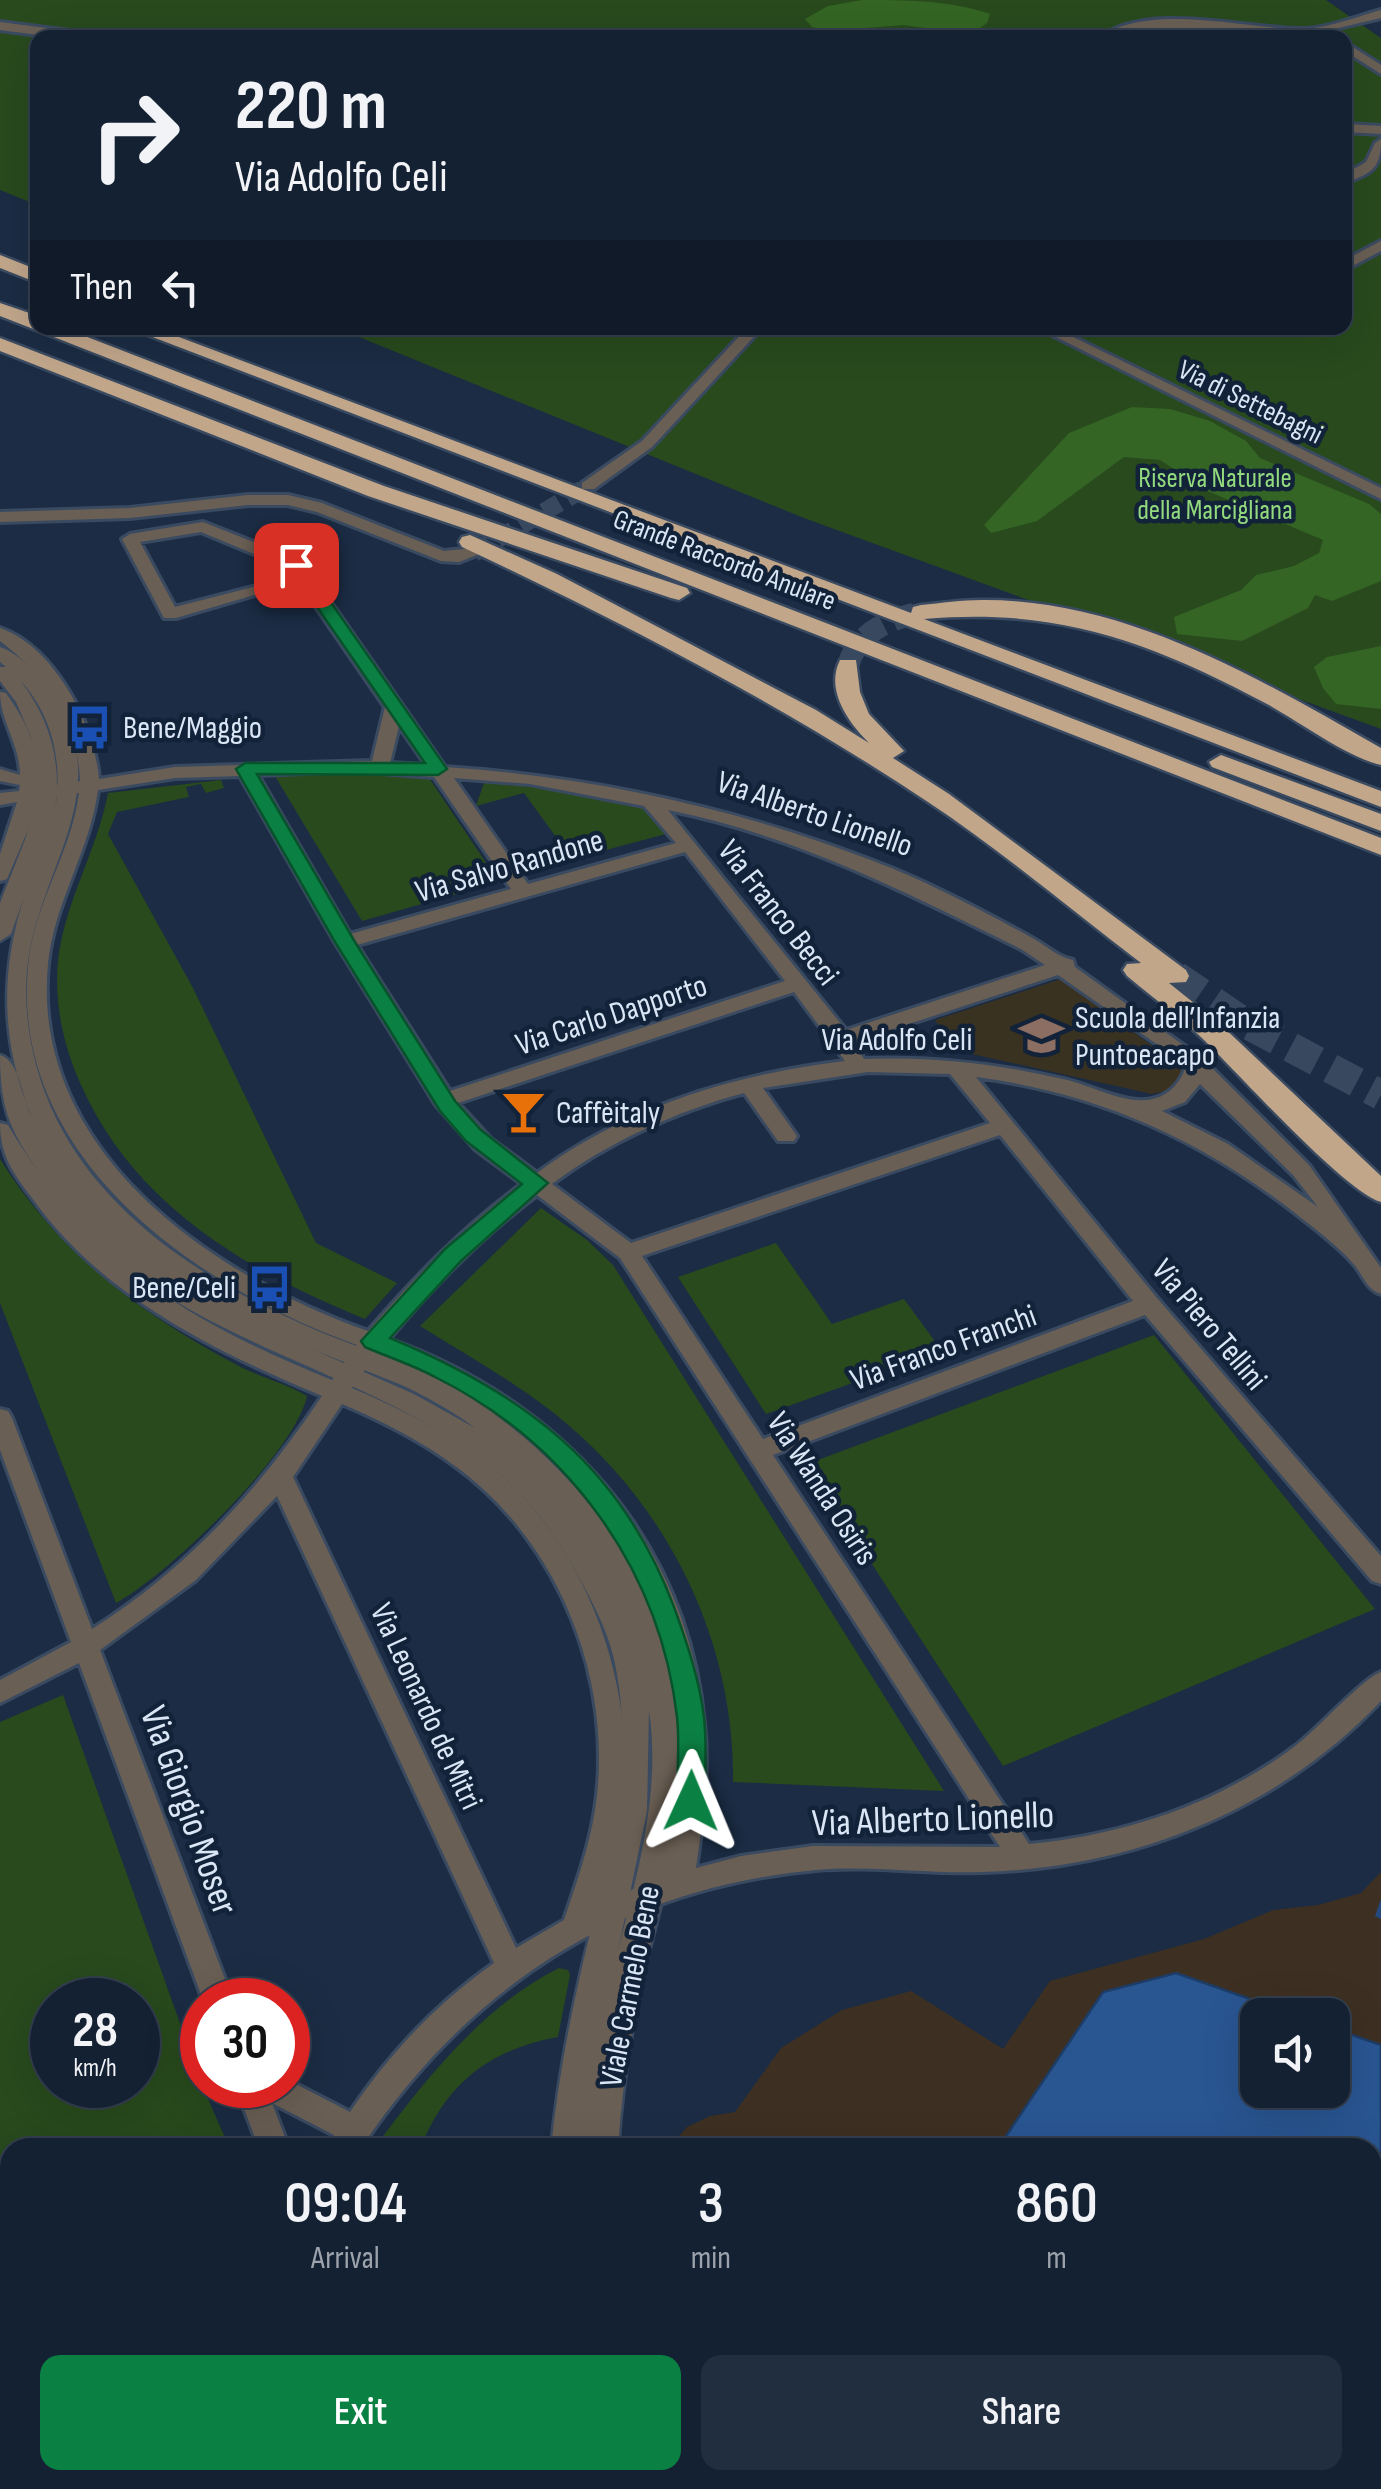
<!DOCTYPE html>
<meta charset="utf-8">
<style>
body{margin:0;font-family:"Sofia Sans Condensed",sans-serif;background:#212e3f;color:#f1f3f6;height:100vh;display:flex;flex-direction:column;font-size:38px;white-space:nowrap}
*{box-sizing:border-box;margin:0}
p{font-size:32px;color:#9da3ac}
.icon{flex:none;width:55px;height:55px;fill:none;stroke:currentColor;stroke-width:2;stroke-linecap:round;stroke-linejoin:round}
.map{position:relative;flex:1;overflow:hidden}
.drawer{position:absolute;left:0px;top:2138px;width:1382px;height:352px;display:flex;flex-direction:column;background:#142133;border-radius:30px 30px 0 0;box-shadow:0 10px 40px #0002,0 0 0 2px #333e4e}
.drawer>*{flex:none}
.hud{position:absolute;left:30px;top:30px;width:1322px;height:305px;border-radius:20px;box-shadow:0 10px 40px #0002,0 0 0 2px #333e4e;background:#142133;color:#f1f3f6;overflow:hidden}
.tools{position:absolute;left:1240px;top:1998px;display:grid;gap:20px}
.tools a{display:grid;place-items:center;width:110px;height:110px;border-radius:20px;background:#142133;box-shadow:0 10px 40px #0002,0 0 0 2px #333e4e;font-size:50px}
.speed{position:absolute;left:30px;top:1978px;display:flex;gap:20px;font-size:50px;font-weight:700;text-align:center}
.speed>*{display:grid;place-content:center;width:130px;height:130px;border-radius:50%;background:#142133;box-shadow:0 10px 40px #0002,0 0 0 2px #333e4e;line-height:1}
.speed small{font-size:25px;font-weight:400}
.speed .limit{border:15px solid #d22;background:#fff;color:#111}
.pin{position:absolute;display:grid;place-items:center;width:85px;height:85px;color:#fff;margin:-42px;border-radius:20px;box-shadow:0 5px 15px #0006}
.me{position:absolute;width:110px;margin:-55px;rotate:1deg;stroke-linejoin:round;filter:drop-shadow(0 0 8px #0008)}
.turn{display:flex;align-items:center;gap:35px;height:210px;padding:0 40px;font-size:45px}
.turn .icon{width:130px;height:130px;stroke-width:2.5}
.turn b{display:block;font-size:70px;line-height:85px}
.then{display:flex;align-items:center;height:95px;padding:0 40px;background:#0003;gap:20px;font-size:38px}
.eta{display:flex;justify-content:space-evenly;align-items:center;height:170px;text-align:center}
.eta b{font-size:60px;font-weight:600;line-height:70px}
.action{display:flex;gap:20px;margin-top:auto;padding:20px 40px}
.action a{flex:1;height:115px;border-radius:20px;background:#0b8043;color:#fff;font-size:40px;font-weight:600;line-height:115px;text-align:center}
.action a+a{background:#212e3f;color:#f1f3f6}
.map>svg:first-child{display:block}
</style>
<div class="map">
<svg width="1381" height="2489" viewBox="0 0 1381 2489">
<rect width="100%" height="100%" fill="#1b2c44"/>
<path fill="#3d3022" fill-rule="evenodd" d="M 1381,1872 L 1381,2489 L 756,2489 L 755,2480 L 1372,2480 L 1372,2148 L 669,2148 L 687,2127 L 710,2116 L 735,2112 L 781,2048 L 842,2010 L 911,1991 L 1003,2049 L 1050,1981 L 1204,1939 L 1273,1910 L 1318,1905 L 1361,1893 ZM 1258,2015 L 1332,2015 L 1332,2090 L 1258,2090 Z"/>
<path fill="#3a3221" d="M 1061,979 L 1181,1067 L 1182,1078 L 1175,1089 L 1152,1094 L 958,1051 L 935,1020 Z"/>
<g fill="#284a1d" fill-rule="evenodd">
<path d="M 0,0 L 1326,0 L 1381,38 L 1381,729 L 804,518 L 337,328 L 1345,328 L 1345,38 L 38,38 L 37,205 L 0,190 Z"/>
<path d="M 353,774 L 429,778 L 499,882 L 362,921 L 275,776 Z"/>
<path d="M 221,780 L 224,788 L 206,793 L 201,784 L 186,787 L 189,797 L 117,812 L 108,834 L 193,988 L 316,1243 L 397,1283 L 365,1319 C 247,1271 135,1206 81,1085 C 63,1045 54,1003 58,960 C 65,901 97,851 108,793 Z"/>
<path d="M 485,780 L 640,804 L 666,834 L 572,859 L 524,793 L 476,806 Z"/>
<path d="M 0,1159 C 58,1252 140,1314 237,1365 C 259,1377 285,1383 307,1396 C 295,1453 168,1575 116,1603 L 0,1303 Z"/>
<path d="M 541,1208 L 587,1240 L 613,1265 L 944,1791 L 733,1782 C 735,1639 666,1502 555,1414 C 513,1381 465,1354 420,1326 Z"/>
<path d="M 776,1243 L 832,1324 L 904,1299 L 942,1351 L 766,1414 L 678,1277 Z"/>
<path d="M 1154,1335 L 1375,1609 L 1003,1766 L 807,1464 Z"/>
<path d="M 63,1695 L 202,2085 L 229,2147 L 10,2148 L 10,2480 L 122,2480 L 115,2489 L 0,2489 L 0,1722 ZM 52,2000 L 138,2000 L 138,2085 L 52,2085 Z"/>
<path d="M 559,1968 L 568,1970 L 570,1975 L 558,2037 C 491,2049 446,2083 421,2147 L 375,2147 C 423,2082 484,2005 559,1968 Z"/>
<path d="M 375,2480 L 491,2480 L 493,2489 L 378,2489 Z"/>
</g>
<g fill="#346524">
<path d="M 862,0 C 905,0 950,0 990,14 L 987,23 L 977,30 L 953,32 L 904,25 L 828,31 L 812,27 L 805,19 L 828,6 Z"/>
<path d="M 1132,407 L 1170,409 L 1210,421 L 1246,441 L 1260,458 L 1369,504 L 1381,514 L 1381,581 L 1332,601 L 1315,595 L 1308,608 L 1242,641 L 1177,634 L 1174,617 L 1241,590 L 1256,575 L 1294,566 L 1319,553 L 1323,540 L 1205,490 L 1160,460 L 1124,457 L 1037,521 L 991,533 L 984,525 L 1069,433 Z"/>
<path d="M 1381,646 L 1381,709 L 1336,704 L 1323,688 L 1314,667 L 1327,657 Z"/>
</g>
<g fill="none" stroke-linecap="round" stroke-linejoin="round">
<path stroke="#38485f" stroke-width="18" stroke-dasharray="18 9" stroke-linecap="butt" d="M 474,553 L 588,486"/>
<path stroke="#38485f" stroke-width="22" stroke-dasharray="22 11" stroke-linecap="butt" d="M 848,665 C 859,631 888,620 921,612"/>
<path stroke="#38485f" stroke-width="30" stroke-dasharray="30 15" stroke-linecap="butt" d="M 1176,976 L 1243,1022 L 1381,1095"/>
<defs>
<g id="minor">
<path d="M 1381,10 L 1381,18 L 1317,33 L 1329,38 L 1175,28 L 1099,38 C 1148,2 1241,28 1298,29 C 1323,30 1356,17 1381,10 Z"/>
<path d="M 0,22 L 92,34 L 98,38 L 61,38 L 0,30 Z"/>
<path d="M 1345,42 L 1381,65 L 1381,74 L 1345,51 Z"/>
<path d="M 1345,124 L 1381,126 L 1381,134 L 1345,132 Z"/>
<path d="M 1381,139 C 1381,169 1372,173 1345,183 L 1345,174 L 1366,162 L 1375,143 Z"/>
<path d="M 1381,241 L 1381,251 L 1345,270 L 1345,260 Z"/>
<path d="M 747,328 L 762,328 L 652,447 L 594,489 L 582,489 L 582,483 L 642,441 Z"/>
<path d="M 1038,328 L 1055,328 L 1381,488 L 1381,499 Z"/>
<path d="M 248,495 L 288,495 L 322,503 L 444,551 L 474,548 L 482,553 L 459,562 L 441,561 L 317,512 L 288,505 L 248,505 L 130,518 L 0,522 L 0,512 L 130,508 Z"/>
<path d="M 203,522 L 302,561 L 445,767 C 594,777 736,808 876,862 C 924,880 989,914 1034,939 C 1048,947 1058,957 1073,960 L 1075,967 L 1204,1060 L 1309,1165 L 1381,1268 L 1381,1294 C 1368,1290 1364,1278 1356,1267 C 1343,1250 1318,1231 1300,1217 C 1203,1140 1099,1093 976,1077 L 1157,1298 L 1381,1556 L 1381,1584 L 1372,1581 L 1145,1315 L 773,1455 L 1029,1844 C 1124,1835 1218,1804 1294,1747 C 1316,1731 1363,1678 1381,1672 L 1381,1701 C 1277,1811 1132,1868 982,1872 C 927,1874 871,1865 816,1870 C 620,1888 469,1986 361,2148 L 328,2148 L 334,2135 L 272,2103 L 289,2148 L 259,2148 L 235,2085 L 288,2085 L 288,2080 L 350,2112 C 389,2054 437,2003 494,1963 L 277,1496 L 196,1580 L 100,1650 L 233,2000 L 203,2000 L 79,1663 L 0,1703 L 0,1680 L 71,1642 L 0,1450 L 0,1409 L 8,1411 L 12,1418 L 92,1629 C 187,1569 260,1489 322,1396 C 214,1351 102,1296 32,1198 C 13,1173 0,1155 0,1123 L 8,1125 C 90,1263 187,1321 332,1380 L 357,1345 C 198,1288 10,1159 28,967 C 33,905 71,854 79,793 L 36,799 L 28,830 L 7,879 L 0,881 L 0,854 L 17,802 L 0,805 L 0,793 L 19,791 L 20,785 L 0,781 L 0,769 L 20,775 C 20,744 0,721 0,692 L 6,693 C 28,724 40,750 38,788 L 80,781 C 77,720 48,678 0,641 L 0,628 C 54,646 95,725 99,779 L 175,767 L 372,761 L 385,707 L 290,569 L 201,532 L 140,542 L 175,607 L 284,579 L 292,584 L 176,618 L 164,618 L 122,539 L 130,534 ZM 399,726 L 426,765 L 390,763 ZM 353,771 L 434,777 L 511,889 L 350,934 L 258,775 ZM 240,776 L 335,942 L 436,1105 L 475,1149 L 522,1184 C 463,1227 415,1277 368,1331 C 213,1276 30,1152 48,964 C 54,902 90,851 98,790 L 175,778 ZM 454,778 L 530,784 L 644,806 L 676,843 L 528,884 ZM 668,810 C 794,835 908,893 1021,949 L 1045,965 L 846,1030 ZM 685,852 L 785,981 L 450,1091 L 357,945 ZM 1058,975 L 1165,1050 L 1185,1069 C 1177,1090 1160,1102 1137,1100 C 1114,1099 1087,1084 1063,1079 C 998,1064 932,1056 864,1059 L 854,1042 ZM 794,992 L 845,1061 C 736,1074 627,1106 537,1173 L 491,1139 L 458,1103 ZM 868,1072 L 950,1074 L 990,1123 L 631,1243 L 552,1184 C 608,1142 677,1111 744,1093 L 778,1141 L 794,1141 L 797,1136 L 763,1088 ZM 1200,1084 L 1293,1175 L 1318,1207 L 1228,1144 L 1162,1111 L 1185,1102 ZM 1000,1135 L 1133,1301 L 763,1439 L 642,1256 ZM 537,1195 L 620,1258 L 1000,1847 L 813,1846 L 741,1856 L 696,1868 C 703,1821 709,1771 704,1723 C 687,1537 560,1401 389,1339 C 434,1285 481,1237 537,1195 ZM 377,1353 C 541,1414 662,1544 678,1724 C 682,1774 674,1826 667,1876 L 598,1903 C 610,1867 622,1830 625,1792 C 632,1665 578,1528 473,1452 C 435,1426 394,1406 352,1388 ZM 342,1404 C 382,1421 420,1440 455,1466 C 560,1542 615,1683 595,1810 C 589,1848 576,1884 564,1920 L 516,1948 L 293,1477 Z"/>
<path d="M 140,2480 L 176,2480 L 172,2489 L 136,2489 Z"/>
</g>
<g id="tertiary">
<path d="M 0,647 C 20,654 36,672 49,689 C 118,785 45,859 29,955 C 20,1008 32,1069 56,1118 C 107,1222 215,1287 318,1331 C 356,1347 395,1358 431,1376 C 569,1445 675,1586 683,1743 C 687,1819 664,1891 646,1963 C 632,2024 622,2085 618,2148 L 551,2148 C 557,2090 567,2033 580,1976 C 604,1872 639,1763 613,1655 C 606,1628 593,1603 580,1579 C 556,1534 526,1493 485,1462 C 341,1353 157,1344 44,1180 C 12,1133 0,1113 0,1055 C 20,1061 22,1098 31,1116 C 1,1041 0,973 24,897 L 11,934 L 0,941 L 0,903 L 26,837 L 38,788 L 31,737 L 16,702 L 0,681 L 0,667 L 6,667 L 0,662 ZM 20,680 C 53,716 63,763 55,810 C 62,762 50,719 20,680 ZM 314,1350 L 404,1386 C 428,1398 453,1411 475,1428 L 414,1394 ZM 649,1710 C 661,1793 638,1871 618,1951 L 647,1811 Z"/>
<path d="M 554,2480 L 621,2480 L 623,2489 L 554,2489 Z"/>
</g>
<g id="motorway">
<path d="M 0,255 L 38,270 L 38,283 L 0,268 Z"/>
<path d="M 0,303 L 38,316 L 38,328 L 64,328 L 1381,838 L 1381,855 L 41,332 L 0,316 Z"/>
<path d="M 129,328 L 155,328 L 911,613 L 913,607 L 921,605 C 941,603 962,600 982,600 C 1126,599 1260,679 1381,748 L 1381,765 C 1345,756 1300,722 1267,704 C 1151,642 1057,607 924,619 L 1381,791 L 1381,807 Z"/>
<path d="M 0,338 L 384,486 L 687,588 L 690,593 L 679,600 L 671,598 L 368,496 L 0,351 Z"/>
<path d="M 470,535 L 557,574 L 816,710 L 869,743 C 848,722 825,690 840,660 L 856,660 L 860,692 L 869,714 L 904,751 L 893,758 L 949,794 L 1186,970 L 1189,976 L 1186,982 L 1169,983 L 1220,1024 L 1381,1176 L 1381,1202 C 1345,1192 1238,1073 1204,1040 C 1180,1017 1152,997 1127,976 L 1123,970 L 1127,964 L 1141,963 C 1070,909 1002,851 928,802 C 781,704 622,622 462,547 L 459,542 L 462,537 Z"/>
<path d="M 1221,755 L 1381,814 L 1381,831 L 1212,767 L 1209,762 Z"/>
</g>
</defs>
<use href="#minor" stroke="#3a4a60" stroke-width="6"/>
<use href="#tertiary" stroke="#3a4a60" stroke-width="5"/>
<use href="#motorway" stroke="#3a4a60" stroke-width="5"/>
<use href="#minor" fill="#6a5f54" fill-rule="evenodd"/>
<use href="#tertiary" fill="#6a5f54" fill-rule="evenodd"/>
<use href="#motorway" fill="#c1a68a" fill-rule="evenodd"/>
</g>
<g fill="#23497d">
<path d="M 1381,1899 L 1381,1919 L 1375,1916 Z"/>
<path d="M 802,2480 L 1372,2480 L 1381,2489 L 813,2489 Z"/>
</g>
<path fill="#295591" stroke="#1d3c66" stroke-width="2.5" d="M 1176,1973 L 1296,2015 L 1258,2015 L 1258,2090 L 1332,2090 L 1332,2028 L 1381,2045 L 1381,2489 L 840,2489 L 828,2480 L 1372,2480 L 1372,2148 L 998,2148 L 1103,1992 Z"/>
<path fill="#0b8043" stroke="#07532c" stroke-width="2.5" d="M 290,561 L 302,561 L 447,769 L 438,775 L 257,774 L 355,942 L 455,1101 L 481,1130 L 548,1183 L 461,1261 L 390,1338 C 525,1394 621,1466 674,1607 C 687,1643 699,1678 704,1717 C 707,1744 705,1773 705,1801 L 701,1809 L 691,1813 L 681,1809 L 677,1801 C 677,1773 680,1744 677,1717 C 660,1569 568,1443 435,1377 C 413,1365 388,1357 365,1347 L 361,1341 L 445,1249 L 522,1184 L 466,1141 L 440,1111 L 335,942 L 236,769 L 245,763 L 425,763 L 288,565 Z"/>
<defs>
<symbol id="bus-bare" viewBox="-9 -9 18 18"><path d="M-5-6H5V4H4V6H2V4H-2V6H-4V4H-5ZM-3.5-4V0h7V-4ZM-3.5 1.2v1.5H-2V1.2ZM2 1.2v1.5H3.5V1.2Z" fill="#1a4fb4" stroke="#112239" stroke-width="2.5" paint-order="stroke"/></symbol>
<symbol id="school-bare" viewBox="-9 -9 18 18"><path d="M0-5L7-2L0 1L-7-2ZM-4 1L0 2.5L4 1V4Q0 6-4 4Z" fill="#8d6e63" stroke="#112239" stroke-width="2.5" paint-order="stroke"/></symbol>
<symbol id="bar-bare" viewBox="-9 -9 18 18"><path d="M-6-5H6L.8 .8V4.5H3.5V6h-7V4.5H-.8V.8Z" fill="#e8710a" stroke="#112239" stroke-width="2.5" paint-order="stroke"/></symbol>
</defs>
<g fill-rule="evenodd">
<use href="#bus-bare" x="58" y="696" width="63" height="63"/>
<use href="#school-bare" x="1010" y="1004" width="63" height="63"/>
<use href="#bar-bare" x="492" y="1080" width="63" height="63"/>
<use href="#bus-bare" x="238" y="1256" width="63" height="63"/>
</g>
<g text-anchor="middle" stroke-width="9" stroke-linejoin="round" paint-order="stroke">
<g font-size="28" fill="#dae6f5" stroke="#112239">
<text transform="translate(1251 401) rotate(26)" y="10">Via di Settebagni</text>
<text transform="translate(725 559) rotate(21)" y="10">Grande Raccordo Anulare</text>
</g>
<g font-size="28" fill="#93d97e" stroke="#112239">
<text x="1215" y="487">Riserva Naturale<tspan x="1215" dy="32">della Marcigliana</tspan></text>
</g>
<g font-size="32" fill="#dae6f5" stroke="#112239" text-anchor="start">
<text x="123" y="738">Bene/Maggio</text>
<text x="1075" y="1028">Scuola dell’Infanzia<tspan x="1075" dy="37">Puntoeacapo</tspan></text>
<text x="556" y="1123">Caffèitaly</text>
<text x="236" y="1298" text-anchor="end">Bene/Celi</text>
</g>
<g font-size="32" fill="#dae6f5" stroke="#112239">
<text transform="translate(815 813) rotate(19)" y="11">Via Alberto Lionello</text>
<text transform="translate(509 865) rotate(-16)" y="11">Via Salvo Randone</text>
<text transform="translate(779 912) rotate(52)" y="11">Via Franco Becci</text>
<text transform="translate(611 1014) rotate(-18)" y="11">Via Carlo Dapporto</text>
<text x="897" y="1050">Via Adolfo Celi</text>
<text transform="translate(1210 1324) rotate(50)" y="11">Via Piero Tellini</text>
<text transform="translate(943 1347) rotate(-20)" y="11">Via Franco Franchi</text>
<text transform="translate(823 1488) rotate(57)" y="11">Via Wanda Osiris</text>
<text transform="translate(427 1706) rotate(65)" y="11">Via Leonardo de Mitri</text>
<text transform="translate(629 1986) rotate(-79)" y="11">Viale Carmelo Bene</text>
</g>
<g font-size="38" fill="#dae6f5" stroke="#112239">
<text transform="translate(190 1810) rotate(70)" y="13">Via Giorgio Moser</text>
<text transform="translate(933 1818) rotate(-2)" y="13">Via Alberto Lionello</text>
</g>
</g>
</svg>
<div class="tools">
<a><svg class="icon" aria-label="sound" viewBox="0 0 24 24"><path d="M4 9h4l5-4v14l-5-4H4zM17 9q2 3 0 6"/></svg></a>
</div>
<div class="speed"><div>28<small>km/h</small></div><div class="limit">30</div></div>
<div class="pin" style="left:296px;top:565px;background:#d93025"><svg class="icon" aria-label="arrive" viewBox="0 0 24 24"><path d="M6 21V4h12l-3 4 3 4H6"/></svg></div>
<svg class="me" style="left:691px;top:1801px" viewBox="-20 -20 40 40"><path d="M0-17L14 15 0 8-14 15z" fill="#0b8043" stroke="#fff" stroke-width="4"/></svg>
<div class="hud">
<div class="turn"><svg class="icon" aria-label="right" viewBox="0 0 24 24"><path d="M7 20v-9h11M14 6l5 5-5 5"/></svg><div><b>220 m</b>Via Adolfo Celi</div></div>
<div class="then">Then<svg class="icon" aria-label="left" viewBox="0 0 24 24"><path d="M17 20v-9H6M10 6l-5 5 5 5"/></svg></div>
</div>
<section class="drawer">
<div class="eta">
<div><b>09:04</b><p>Arrival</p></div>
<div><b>3</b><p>min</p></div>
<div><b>860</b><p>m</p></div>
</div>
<div class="action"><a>Exit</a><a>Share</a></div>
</section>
</div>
